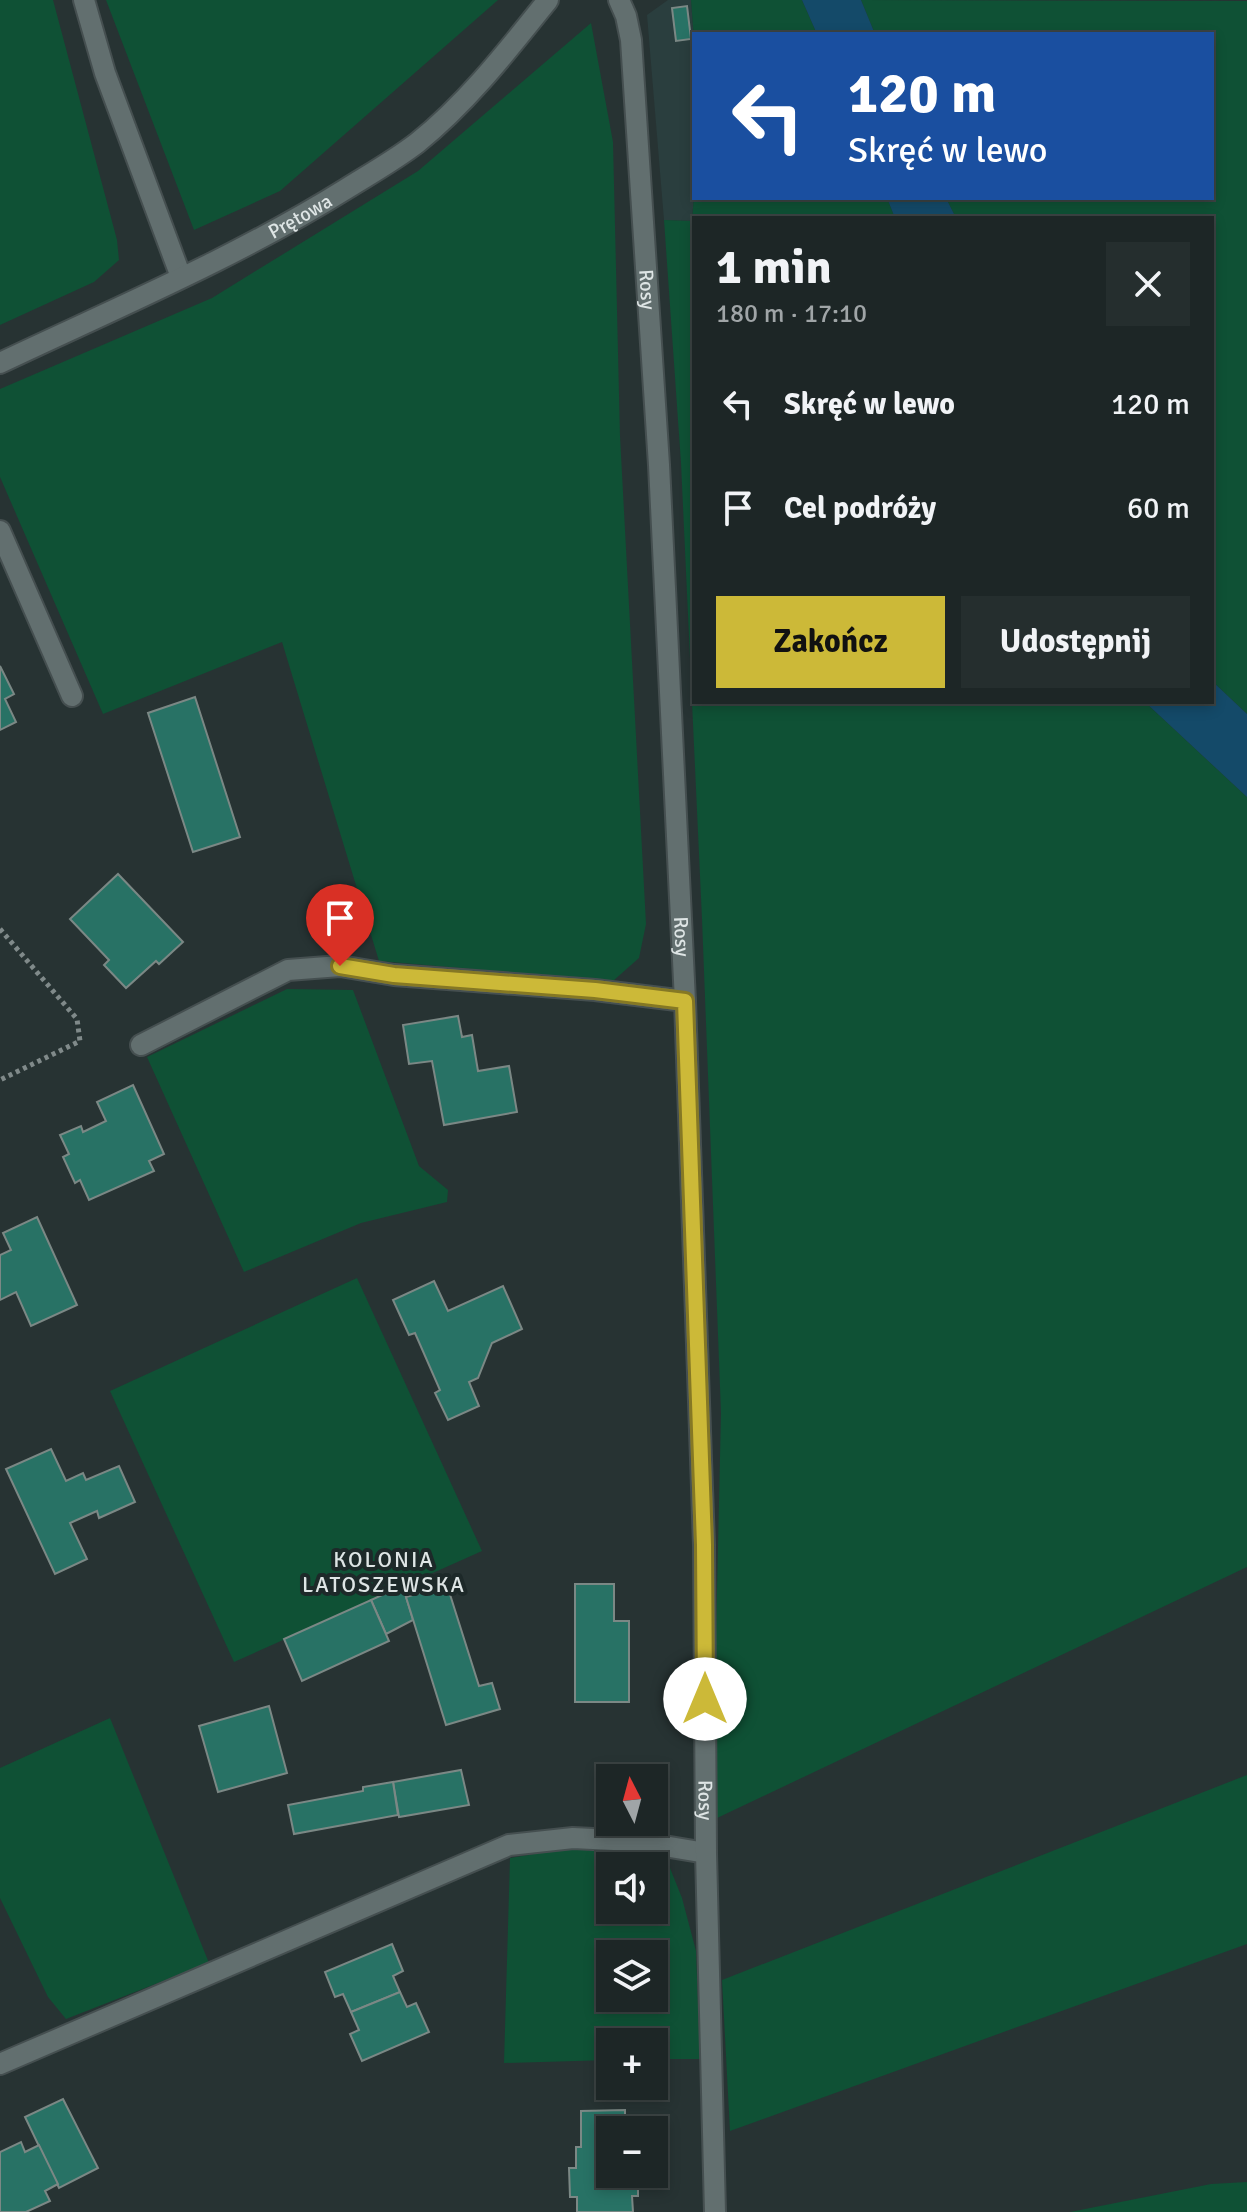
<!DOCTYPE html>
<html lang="pl">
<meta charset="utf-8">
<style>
body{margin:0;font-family:Signika,sans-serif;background:#252e2e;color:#f1f3f6;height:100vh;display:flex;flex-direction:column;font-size:30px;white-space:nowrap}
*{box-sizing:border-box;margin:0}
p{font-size:26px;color:#a0a5a7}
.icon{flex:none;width:44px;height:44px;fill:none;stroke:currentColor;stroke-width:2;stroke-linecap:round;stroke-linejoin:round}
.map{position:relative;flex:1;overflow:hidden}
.side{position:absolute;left:692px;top:216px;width:522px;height:488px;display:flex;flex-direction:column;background:#1d2626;border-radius:0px;box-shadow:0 4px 12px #0003,0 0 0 2px #3b4343}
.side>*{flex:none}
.top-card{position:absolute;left:692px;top:32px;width:522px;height:168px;border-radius:0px;box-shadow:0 4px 12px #0003,0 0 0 2px #3b4343;background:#1a4fa0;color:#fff;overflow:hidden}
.needle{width:52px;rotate:354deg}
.tools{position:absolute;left:596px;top:1764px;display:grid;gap:16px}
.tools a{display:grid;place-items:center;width:72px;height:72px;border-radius:0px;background:#1d2626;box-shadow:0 4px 12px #0003,0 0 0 2px #3b4343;font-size:40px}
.pin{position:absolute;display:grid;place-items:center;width:68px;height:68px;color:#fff;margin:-82px -34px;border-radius:50% 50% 50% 0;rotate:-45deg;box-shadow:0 0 8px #0007}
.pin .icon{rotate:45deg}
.me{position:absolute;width:88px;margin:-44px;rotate:0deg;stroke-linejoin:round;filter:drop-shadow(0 0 6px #0008)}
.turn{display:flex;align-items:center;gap:28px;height:168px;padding:0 24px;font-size:36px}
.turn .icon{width:104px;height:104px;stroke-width:2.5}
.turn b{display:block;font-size:56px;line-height:68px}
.round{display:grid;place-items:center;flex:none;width:84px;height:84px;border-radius:0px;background:#252e2e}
.headline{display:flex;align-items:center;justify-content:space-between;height:136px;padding:0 24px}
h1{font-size:48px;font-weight:700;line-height:60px}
.button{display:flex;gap:16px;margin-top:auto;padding:16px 24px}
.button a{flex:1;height:92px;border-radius:0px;background:#ccb938;color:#111;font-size:32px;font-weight:700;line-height:92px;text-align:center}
.button a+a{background:#252e2e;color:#f1f3f6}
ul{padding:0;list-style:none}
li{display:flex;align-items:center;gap:24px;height:104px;padding:0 24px}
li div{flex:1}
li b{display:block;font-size:30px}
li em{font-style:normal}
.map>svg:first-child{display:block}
</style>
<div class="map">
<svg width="1247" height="2212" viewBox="0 0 1247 2212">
<rect width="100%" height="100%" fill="#273333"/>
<path fill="#2a3e3e" d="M 668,0 L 691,0 L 694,40 L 694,196 L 692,221 L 664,220 L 647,15 Z"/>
<g fill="#0f5135" fill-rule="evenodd">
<path d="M 0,0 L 53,0 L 117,240 L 119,260 L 94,282 L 0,325 Z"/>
<path d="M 106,0 L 498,0 L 280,191 L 194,230 Z"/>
<path d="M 691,0 L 802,0 L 817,34 L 694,34 L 694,40 Z"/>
<path d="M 861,0 L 1247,1 L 1247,714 L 1212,681 L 1212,218 L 956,218 L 946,198 L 1212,198 L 1212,34 L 875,34 Z"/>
<path d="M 591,23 L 613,142 L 620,436 L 646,924 L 639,958 L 613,981 L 379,961 L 282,642 L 103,714 L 0,477 L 0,389 L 212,298 L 418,171 Z"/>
<path d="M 694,196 L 694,198 L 887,198 L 895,218 L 694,218 L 694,702 L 1145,702 L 1247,797 L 1247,1567 L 715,1819 L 714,1724 L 721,1413 L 702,919 L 681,463 L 664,220 L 692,221 Z"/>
<path d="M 287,989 L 353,990 L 419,1166 L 448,1190 L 447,1202 L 361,1223 L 244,1272 L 147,1057 Z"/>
<path d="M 357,1278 L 482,1551 L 234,1662 L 110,1391 Z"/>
<path d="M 110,1718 L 209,1963 L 66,2019 L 48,1997 L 0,1898 L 0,1768 Z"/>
<path d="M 1247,1775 L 1247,1944 L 730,2131 L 722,1980 Z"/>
<path d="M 565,1849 L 633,1853 L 668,1863 L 682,1898 L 696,1951 L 700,2059 L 654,2059 L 654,2042 L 610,2042 L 610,2060 L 504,2063 L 510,1858 ZM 610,1866 L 654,1866 L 654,1910 L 610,1910 ZM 610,1954 L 654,1954 L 654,1998 L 610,1998 Z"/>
<path d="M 1247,2182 L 1247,2212 L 1070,2212 L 1211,2184 Z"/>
</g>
<g fill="#144a69">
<path d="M 802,0 L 861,0 L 875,34 L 817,34 Z"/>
<path d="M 887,198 L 946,198 L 956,218 L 895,218 Z"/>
<path d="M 1212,681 L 1247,714 L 1247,797 L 1145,702 L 1212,702 Z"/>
</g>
<g fill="#287265" stroke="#7b8885" stroke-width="2">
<path d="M 687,6 L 691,39 L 676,41 L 672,8 Z"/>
<path d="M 0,666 L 14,694 L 5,699 L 16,722 L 0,730 Z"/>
<path d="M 195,697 L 240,837 L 193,852 L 148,713 Z"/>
<path d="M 118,874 L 183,942 L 159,964 L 156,961 L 126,988 L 104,965 L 109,960 L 70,919 Z"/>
<path d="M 458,1016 L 462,1037 L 472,1035 L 478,1071 L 509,1066 L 517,1112 L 444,1125 L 432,1061 L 409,1064 L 403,1025 Z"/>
<path d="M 133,1085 L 164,1154 L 149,1161 L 154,1171 L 89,1200 L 80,1180 L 75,1183 L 63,1157 L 69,1154 L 60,1135 L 81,1126 L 83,1132 L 106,1121 L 97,1102 Z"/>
<path d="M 37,1217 L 77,1305 L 31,1326 L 16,1292 L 0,1300 L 0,1255 L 11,1250 L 3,1233 Z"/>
<path d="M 434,1281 L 448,1311 L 503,1286 L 522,1329 L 492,1343 L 478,1378 L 469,1382 L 479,1406 L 448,1420 L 435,1393 L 440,1390 L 415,1333 L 409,1335 L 393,1300 Z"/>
<path d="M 51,1449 L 66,1481 L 83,1473 L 86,1480 L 119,1466 L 135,1502 L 99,1518 L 97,1511 L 70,1523 L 87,1559 L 55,1574 L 6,1469 Z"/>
<path d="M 575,1584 L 614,1584 L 614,1621 L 629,1621 L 629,1702 L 575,1702 Z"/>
<path d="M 404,1585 L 409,1596 L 406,1597 L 413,1620 L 386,1634 L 371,1600 Z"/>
<path d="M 447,1585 L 479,1686 L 492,1683 L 500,1709 L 446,1725 L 406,1597 Z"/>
<path d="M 371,1600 L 389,1641 L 302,1681 L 284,1639 Z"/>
<path d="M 269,1706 L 287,1773 L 218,1792 L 199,1726 Z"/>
<path d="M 461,1770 L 469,1805 L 399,1817 L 393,1782 Z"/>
<path d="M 393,1782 L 398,1815 L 294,1834 L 288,1805 L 363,1791 L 363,1787 Z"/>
<path d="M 392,1944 L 403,1971 L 393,1976 L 400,1992 L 351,2012 L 343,1994 L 335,1997 L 325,1972 Z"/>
<path d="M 400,1992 L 407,2007 L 416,2003 L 429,2032 L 362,2061 L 350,2034 L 359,2030 L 351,2012 Z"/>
<path d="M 63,2099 L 98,2168 L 59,2188 L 25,2117 Z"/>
<path d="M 625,2110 L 625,2130 L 610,2130 L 610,2174 L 638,2174 L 638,2196 L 632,2196 L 633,2212 L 577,2212 L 577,2197 L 570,2197 L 569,2168 L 576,2168 L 576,2147 L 581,2147 L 581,2111 Z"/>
<path d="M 21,2142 L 25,2152 L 39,2145 L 58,2184 L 45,2191 L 50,2201 L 26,2212 L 0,2212 L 0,2152 Z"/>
</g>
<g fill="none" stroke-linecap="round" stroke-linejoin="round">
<defs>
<g id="service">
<path d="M 0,531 L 72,696"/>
<path d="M 141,1045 L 288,970 L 340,966 L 394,975 L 595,990 L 685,1001"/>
<path d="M 0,2064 L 509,1845 L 573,1838 L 634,1841 L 706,1853"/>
</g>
<g id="minor">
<path d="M 84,0 L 105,73 L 181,277"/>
<path id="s1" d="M 619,0 L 626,16 L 631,40 L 659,465 L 685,1001 L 704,1545 L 706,1853 L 715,2212"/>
</g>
<g id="tertiary">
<path id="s2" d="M 0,363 C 116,308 237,257 346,189 C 370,174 395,160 417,143 C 467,103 508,50 548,0"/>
</g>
</defs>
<use href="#service" stroke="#454f50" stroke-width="24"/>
<use href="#minor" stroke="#454f50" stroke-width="24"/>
<use href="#tertiary" stroke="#454f50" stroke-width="24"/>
<path stroke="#808a8a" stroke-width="5" stroke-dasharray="4 4" stroke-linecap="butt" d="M 0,929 L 77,1019 L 80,1041 L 0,1080"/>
<use href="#service" stroke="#626f6f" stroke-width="20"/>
<use href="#minor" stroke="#626f6f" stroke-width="20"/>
<use href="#tertiary" stroke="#626f6f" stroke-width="20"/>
</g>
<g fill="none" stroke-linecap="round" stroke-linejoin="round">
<defs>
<path id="route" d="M 340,966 L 394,975 L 595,990 L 685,1001 L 704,1545 L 705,1699"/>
</defs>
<use href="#route" stroke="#857824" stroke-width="20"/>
<use href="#route" stroke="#ccb938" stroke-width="14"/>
</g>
<g text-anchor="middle" stroke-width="8" stroke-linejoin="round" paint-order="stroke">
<g font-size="20" fill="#dee5e5" stroke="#1d2929">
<text dy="7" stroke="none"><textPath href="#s2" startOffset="334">Prętowa</textPath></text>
<text dy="7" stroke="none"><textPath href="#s1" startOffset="292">Rosy</textPath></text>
<text dy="7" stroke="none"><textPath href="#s1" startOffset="940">Rosy</textPath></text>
<text dy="7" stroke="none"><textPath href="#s1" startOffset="1804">Rosy</textPath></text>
</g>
<g font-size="22" letter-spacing="2" fill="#dee5e5" stroke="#1d2929">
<text x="384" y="1567">KOLONIA<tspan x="384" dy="25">LATOSZEWSKA</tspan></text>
</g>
</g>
</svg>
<div class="tools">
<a><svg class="needle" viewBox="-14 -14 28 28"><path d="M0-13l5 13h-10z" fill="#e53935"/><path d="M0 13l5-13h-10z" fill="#a0a5a7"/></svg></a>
<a><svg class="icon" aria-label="sound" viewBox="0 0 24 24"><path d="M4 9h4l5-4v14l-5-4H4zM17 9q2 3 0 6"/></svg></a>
<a><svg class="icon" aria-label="layers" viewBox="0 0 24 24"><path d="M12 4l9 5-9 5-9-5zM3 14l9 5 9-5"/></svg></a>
<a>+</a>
<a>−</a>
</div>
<div class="pin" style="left:340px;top:966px;background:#d93025"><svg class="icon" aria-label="arrive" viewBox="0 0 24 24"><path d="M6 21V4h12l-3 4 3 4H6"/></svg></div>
<svg class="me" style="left:705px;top:1699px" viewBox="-20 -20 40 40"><circle r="19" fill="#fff"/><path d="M0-13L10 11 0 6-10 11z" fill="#ccb938"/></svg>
<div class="top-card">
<div class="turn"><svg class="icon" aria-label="left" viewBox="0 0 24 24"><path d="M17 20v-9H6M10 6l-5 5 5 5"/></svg><div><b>120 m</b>Skręć w lewo</div></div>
</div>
<section class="side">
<div class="headline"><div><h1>1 min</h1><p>180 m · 17:10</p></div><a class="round"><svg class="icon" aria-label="close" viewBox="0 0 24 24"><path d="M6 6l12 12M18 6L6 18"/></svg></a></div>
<ul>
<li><svg class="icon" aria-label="left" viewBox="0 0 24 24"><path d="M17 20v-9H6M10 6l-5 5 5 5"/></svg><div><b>Skręć w lewo</b></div><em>120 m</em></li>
<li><svg class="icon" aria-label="arrive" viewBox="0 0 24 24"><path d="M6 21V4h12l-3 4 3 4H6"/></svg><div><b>Cel podróży</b></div><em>60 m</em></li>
</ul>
<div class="button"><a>Zakończ</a><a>Udostępnij</a></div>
</section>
</div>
